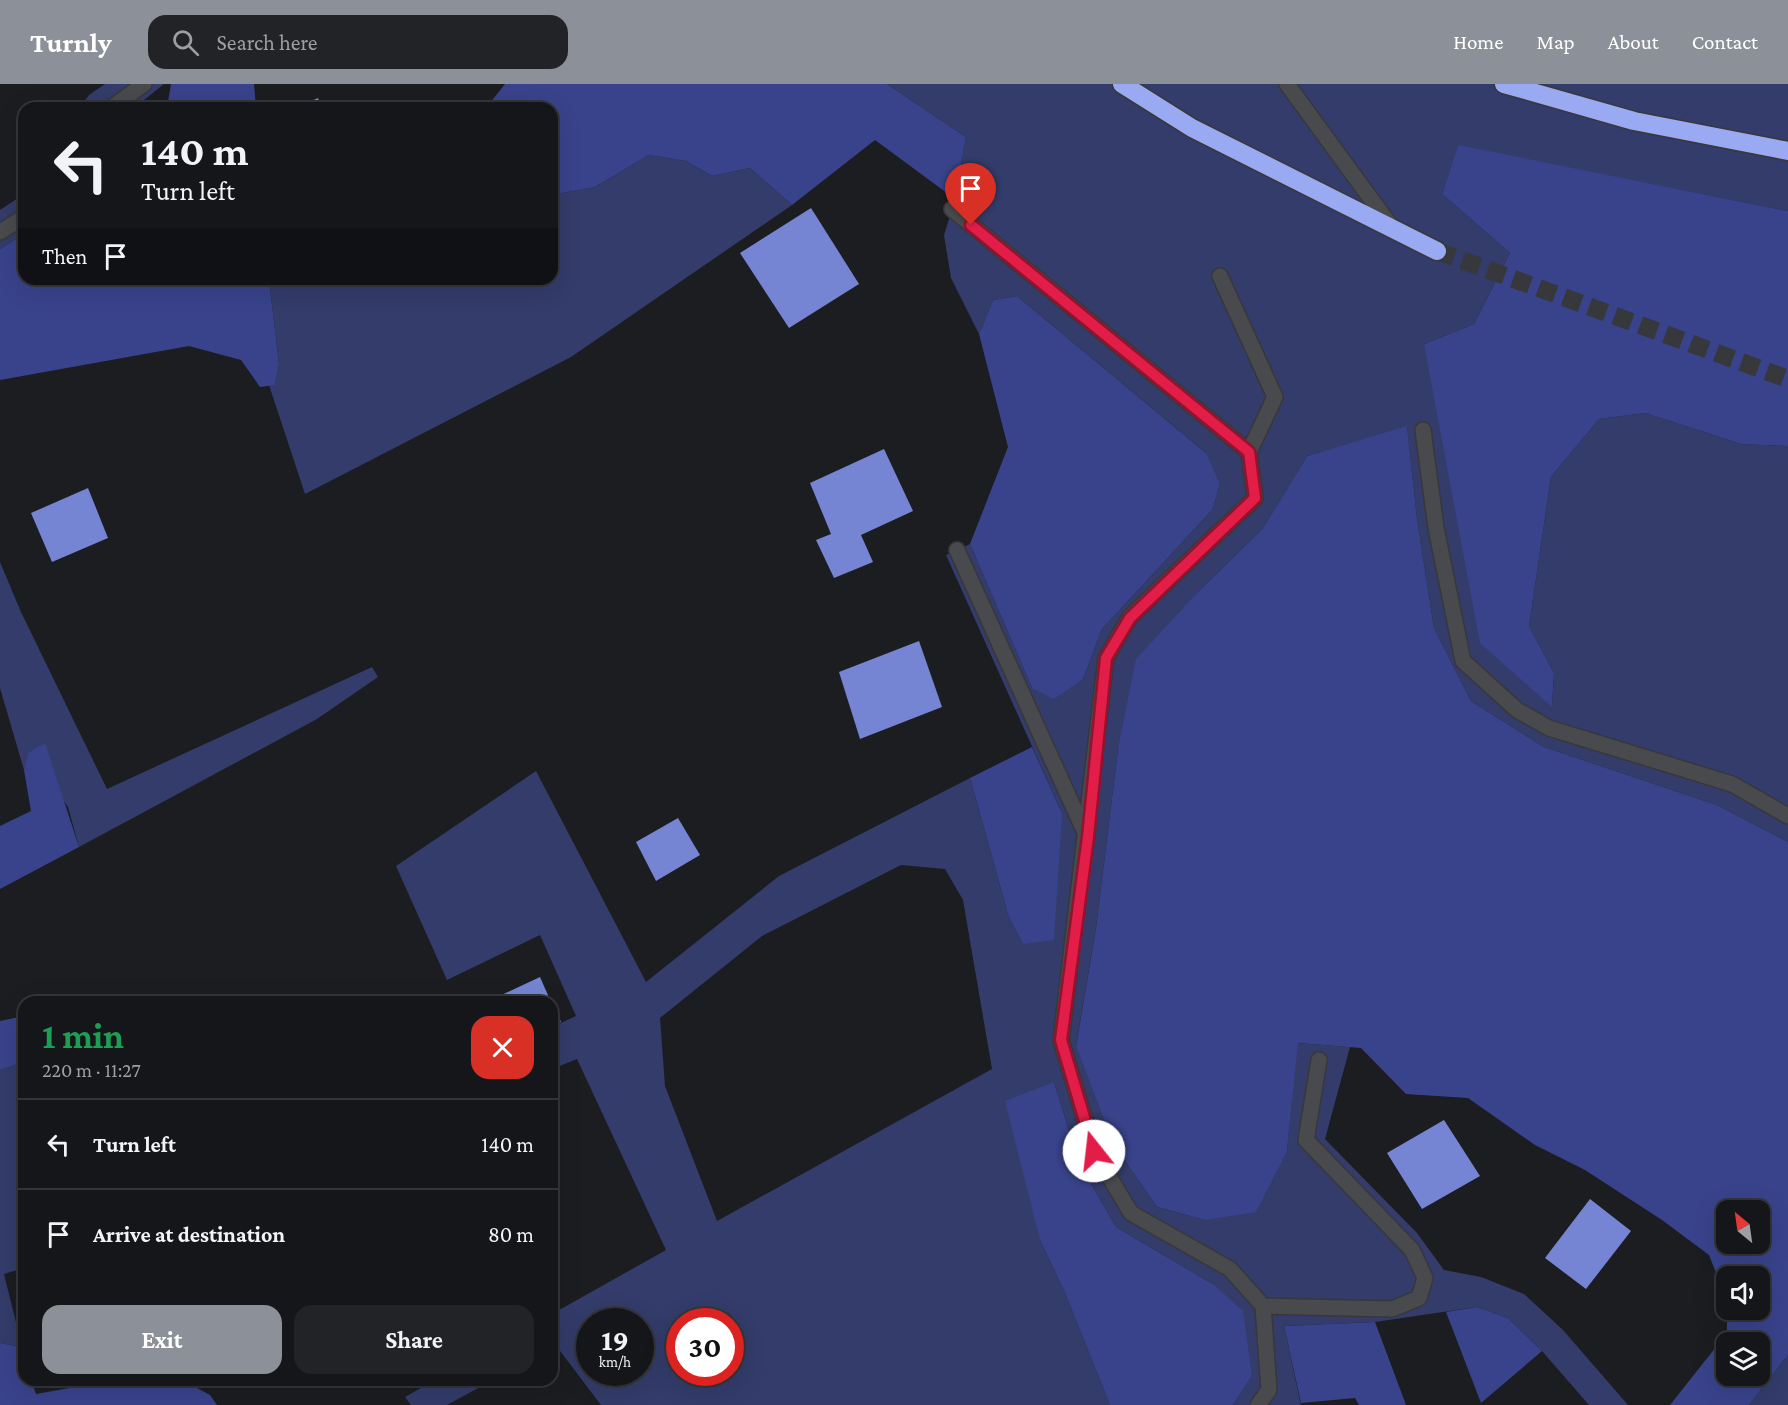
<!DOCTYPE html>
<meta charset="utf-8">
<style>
body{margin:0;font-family:"Crimson Pro",serif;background:#222326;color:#f1f3f6;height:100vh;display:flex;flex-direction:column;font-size:22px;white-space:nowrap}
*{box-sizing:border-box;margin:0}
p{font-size:20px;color:#9d9fa2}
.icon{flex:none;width:33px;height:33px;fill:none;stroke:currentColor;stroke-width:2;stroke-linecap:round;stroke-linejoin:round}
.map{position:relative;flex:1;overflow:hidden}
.sheet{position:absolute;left:18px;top:912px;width:540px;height:390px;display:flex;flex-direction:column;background:#151619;border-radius:18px;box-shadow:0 6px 24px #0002,0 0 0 2px #343538}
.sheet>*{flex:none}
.hud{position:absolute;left:18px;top:18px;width:540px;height:183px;border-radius:18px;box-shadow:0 6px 24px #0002,0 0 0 2px #343538;background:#151619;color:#f1f3f6;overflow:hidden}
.needle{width:39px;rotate:331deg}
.fabs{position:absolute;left:1716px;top:1116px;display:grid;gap:12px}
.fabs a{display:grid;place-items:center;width:54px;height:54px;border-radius:12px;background:#151619;box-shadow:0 6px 24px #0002,0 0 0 2px #343538;font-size:30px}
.speed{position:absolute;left:576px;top:1224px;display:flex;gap:12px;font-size:30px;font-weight:700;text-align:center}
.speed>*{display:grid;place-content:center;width:78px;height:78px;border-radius:50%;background:#151619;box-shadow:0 6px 24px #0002,0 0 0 2px #343538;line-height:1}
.speed small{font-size:15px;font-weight:400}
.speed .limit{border:9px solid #d22;background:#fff;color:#111}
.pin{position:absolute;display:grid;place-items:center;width:51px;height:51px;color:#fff;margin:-62px -26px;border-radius:50% 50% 50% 0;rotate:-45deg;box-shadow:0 0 6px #0007}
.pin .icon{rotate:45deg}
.me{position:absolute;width:66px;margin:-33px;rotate:344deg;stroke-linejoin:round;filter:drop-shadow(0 0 4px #0008)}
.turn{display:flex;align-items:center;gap:21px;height:126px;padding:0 24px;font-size:27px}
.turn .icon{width:78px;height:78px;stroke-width:2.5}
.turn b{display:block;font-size:42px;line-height:51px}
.then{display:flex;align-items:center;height:57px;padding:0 24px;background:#0003;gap:12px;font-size:22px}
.round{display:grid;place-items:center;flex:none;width:63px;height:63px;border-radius:18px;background:#222326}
.summary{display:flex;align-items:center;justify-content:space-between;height:102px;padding:0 24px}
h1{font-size:36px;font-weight:700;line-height:45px;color:#1e9e55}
.action{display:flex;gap:12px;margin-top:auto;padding:12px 24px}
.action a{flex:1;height:69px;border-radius:18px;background:#8c9099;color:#fff;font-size:24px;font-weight:700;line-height:69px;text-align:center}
.action a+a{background:#222326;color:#f1f3f6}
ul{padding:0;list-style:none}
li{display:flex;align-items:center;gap:18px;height:90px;padding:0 24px;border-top:2px solid #343538}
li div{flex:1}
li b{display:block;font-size:22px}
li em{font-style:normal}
header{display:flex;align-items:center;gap:36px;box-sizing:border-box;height:84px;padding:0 30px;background:#8c9099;color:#fff}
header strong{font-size:28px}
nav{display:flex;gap:33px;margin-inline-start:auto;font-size:21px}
.search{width:420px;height:54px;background:#222326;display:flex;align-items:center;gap:15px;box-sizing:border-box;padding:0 21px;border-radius:18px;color:#9d9fa2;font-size:22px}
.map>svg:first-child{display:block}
</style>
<header>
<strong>Turnly</strong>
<div class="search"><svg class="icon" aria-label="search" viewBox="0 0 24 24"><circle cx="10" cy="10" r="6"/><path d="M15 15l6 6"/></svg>Search here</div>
<nav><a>Home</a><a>Map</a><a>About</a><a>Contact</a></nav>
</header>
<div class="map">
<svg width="1788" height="1321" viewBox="0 0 1788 1321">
<rect width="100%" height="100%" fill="#1c1d21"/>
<g fill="#333c6a" fill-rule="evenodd">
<path d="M 105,0 L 164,0 L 134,24 L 79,24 L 89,11 Z"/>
<path d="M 887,0 L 1788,0 L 1788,127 L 1458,62 L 1442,110 L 1510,169 L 1474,240 L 1424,260 L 1552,622 L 1554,589 L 1529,542 L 1551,393 L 1599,335 L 1645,329 L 1741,360 L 1788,362 L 1788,758 L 1717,721 L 1544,663 L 1471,617 L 1434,544 L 1417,435 L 1407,343 L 1307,372 L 1263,444 L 1198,508 L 1118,665 L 1096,844 L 1076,961 L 1113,1060 L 1157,1123 L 1205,1136 L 1287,1067 L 1297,959 L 1350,963 L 1325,1055 L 1417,1149 L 1444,1186 L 1481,1193 L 1524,1210 L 1563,1246 L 1628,1321 L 1589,1321 L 1542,1267 L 1508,1234 L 1477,1223 L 1375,1238 L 1284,1242 L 1301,1321 L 1233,1321 L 1252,1292 L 1213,1200 L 1116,1143 L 1079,1079 L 1054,998 L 1040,1156 L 1065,1209 L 1110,1321 L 601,1321 L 557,1263 L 552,1265 L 552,1230 L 666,1166 L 577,975 L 552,985 L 552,943 L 576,932 L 540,851 L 447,896 L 396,782 L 536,687 L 646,898 L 779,792 L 970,694 L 1009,834 L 1023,860 L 1062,729 L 946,471 L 970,460 L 1032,604 L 1083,595 L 1102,545 L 1213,425 L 1220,399 L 1205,368 L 1017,212 L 993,216 L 979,250 L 951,194 L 944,151 L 955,115 L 966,53 ZM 901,781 L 945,785 L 963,816 L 992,985 L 717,1137 L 665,1002 L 660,934 L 762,852 ZM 590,1238 L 640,1238 L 640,1288 L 590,1288 ZM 680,1238 L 730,1238 L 730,1288 L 680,1288 Z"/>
<path d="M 649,71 L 686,77 L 712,92 L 750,84 L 792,121 L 571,273 L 305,410 L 269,301 L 275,300 L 279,280 L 269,195 L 552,195 L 552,111 L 595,103 Z"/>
<path d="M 24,106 L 24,150 L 0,165 L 0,126 L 21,112 Z"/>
<path d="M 0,478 L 21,528 L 107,705 L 372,583 L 378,593 L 317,635 L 79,763 L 68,723 L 29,669 L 24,686 L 0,604 Z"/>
<path d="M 24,978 L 24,1184 L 4,1190 L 22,1263 L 0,1259 L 0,986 Z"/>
<path d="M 1788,1271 L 1788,1321 L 1749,1321 Z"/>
<path d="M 435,1296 L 493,1296 L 447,1321 L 411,1321 L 405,1313 Z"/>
</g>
<g fill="#39438b" fill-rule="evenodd">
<path d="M 171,0 L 254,0 L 256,24 L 167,24 Z"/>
<path d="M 505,0 L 887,0 L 966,53 L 955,115 L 875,56 L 792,121 L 750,84 L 712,92 L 686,77 L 649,71 L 595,103 L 552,111 L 552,24 L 486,24 Z"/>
<path d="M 1458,61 L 1788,127 L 1788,362 L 1741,360 L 1645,329 L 1599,335 L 1551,393 L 1529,542 L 1554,589 L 1552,623 L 1480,559 L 1424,260 L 1474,240 L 1510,169 L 1442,110 Z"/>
<path d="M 24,150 L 24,195 L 269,195 L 279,280 L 275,301 L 260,303 L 241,276 L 189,262 L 0,296 L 0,165 Z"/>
<path d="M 1017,212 L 1206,369 L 1220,399 L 1213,425 L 1102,545 L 1083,595 L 1054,615 L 1032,604 L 970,460 L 1008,363 L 979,250 L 993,216 Z"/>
<path d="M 1407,342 L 1417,435 L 1434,544 L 1471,617 L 1544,663 L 1717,721 L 1788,758 L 1788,1271 L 1749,1321 L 1670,1321 L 1727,1249 L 1727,1226 L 1760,1226 L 1760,1192 L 1726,1192 L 1726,1224 L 1726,1214 L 1709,1171 L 1662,1136 L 1585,1086 L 1535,1061 L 1468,1014 L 1406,1010 L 1361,964 L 1298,959 L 1287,1067 L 1256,1128 L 1205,1136 L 1157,1123 L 1113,1060 L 1076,962 L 1096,844 L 1118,665 L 1136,575 L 1198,508 L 1263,444 L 1307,372 ZM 1726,1126 L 1760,1126 L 1760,1160 L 1726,1160 ZM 1726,1258 L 1760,1258 L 1760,1292 L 1726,1292 Z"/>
<path d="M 45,659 L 79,763 L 0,805 L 0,742 L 31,727 L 24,686 L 28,669 Z"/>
<path d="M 1032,663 L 1062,729 L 1054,856 L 1023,860 L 1009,834 L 970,694 Z"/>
<path d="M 24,932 L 24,978 L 0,986 L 0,937 Z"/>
<path d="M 1054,998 L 1079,1079 L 1116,1143 L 1213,1200 L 1243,1227 L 1252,1292 L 1233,1321 L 1110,1321 L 1065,1209 L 1040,1156 L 1005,1017 Z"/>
<path d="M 1477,1223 L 1508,1234 L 1542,1267 L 1481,1319 L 1446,1228 Z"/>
<path d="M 1375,1238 L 1406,1321 L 1359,1321 L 1355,1314 L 1301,1319 L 1284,1242 Z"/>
<path d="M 0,1259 L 22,1263 L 24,1296 L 31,1296 L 36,1310 L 114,1296 L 182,1296 L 210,1311 L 217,1321 L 0,1321 Z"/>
</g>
<g fill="#7585d3">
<path d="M 318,14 L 322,24 L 295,24 Z"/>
<path d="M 811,124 L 859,200 L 789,244 L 740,169 Z"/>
<path d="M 884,365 L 913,427 L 861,451 L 873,478 L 834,494 L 816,456 L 831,450 L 810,399 Z"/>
<path d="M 88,404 L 108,454 L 52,478 L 31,429 Z"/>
<path d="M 919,557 L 942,623 L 860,655 L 839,588 Z"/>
<path d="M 678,734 L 700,771 L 656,797 L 636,758 Z"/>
<path d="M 540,893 L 551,918 L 498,918 L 497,913 Z"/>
<path d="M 552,919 L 561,938 L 552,942 Z"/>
<path d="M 1444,1036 L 1480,1092 L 1422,1125 L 1387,1069 Z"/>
<path d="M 1590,1115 L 1631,1147 L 1586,1205 L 1545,1174 Z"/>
</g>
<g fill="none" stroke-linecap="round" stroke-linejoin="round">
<path stroke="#37383c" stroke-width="18" stroke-dasharray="18 9" stroke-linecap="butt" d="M 1437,167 L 1788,295"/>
<defs>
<g id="minor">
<path d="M 1287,0 L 1393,145"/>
<path d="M 111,24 L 144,0"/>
<path d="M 952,125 L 1249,368"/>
<path d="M 0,148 L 24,133"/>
<path d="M 1220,192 L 1275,313 L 1249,368 L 1255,414 L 1130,533 L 1106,574 L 1061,956 L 1094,1067 L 1131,1129 L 1230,1185 L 1263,1222 L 1392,1225 L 1419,1214 L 1425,1194 L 1412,1166 L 1306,1056 L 1319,976"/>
<path d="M 1423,346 L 1436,444 L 1463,577 L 1517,626 L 1549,644 L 1732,700 L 1788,732"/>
<path d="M 957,466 L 1087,753"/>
<path d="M 1258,1321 L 1269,1306 L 1263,1222"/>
</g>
<g id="highway">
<path d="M 1122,0 L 1192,44 L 1437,167"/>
<path d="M 1504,0 L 1634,37 L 1788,67"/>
</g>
</defs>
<use href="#minor" stroke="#38383b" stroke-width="18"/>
<use href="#highway" stroke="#38383b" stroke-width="21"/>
<use href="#minor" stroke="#494a4e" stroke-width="15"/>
<use href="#highway" stroke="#9aaaf2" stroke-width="18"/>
</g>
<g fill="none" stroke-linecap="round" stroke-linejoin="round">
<defs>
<path id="route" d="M 971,141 L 1249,368 L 1255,414 L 1130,534 L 1106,574 L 1088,753 L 1061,956 L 1094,1067"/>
</defs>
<use href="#route" stroke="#92132f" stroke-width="15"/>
<use href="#route" stroke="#e11d48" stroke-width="10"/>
</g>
</svg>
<div class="fabs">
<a><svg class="needle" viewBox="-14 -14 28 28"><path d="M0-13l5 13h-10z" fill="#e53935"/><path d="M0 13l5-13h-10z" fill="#9d9fa2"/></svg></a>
<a><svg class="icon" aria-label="sound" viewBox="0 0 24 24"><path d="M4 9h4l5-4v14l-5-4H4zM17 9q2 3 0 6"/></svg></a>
<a><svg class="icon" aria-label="layers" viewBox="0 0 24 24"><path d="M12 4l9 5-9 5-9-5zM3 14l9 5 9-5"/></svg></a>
</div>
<div class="speed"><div>19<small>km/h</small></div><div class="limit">30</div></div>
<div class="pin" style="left:971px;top:141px;background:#d93025"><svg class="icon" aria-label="arrive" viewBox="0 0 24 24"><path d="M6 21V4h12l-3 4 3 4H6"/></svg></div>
<svg class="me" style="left:1094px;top:1067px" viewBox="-20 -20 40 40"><circle r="19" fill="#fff"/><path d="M0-13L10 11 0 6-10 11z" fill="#e11d48"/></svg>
<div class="hud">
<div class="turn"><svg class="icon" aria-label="left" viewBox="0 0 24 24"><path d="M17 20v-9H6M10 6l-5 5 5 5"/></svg><div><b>140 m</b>Turn left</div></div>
<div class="then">Then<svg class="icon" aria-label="arrive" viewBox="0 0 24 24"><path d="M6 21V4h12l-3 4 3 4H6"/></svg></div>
</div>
<section class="sheet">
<div class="summary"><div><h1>1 min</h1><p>220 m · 11:27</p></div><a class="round" style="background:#d93025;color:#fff"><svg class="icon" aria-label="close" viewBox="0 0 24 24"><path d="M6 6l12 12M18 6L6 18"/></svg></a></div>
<ul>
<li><svg class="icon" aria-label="left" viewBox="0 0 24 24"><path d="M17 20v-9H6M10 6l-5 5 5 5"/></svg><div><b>Turn left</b></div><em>140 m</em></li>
<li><svg class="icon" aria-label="arrive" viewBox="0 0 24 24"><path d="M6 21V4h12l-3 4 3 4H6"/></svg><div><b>Arrive at destination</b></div><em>80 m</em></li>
</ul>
<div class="action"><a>Exit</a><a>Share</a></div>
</section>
</div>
